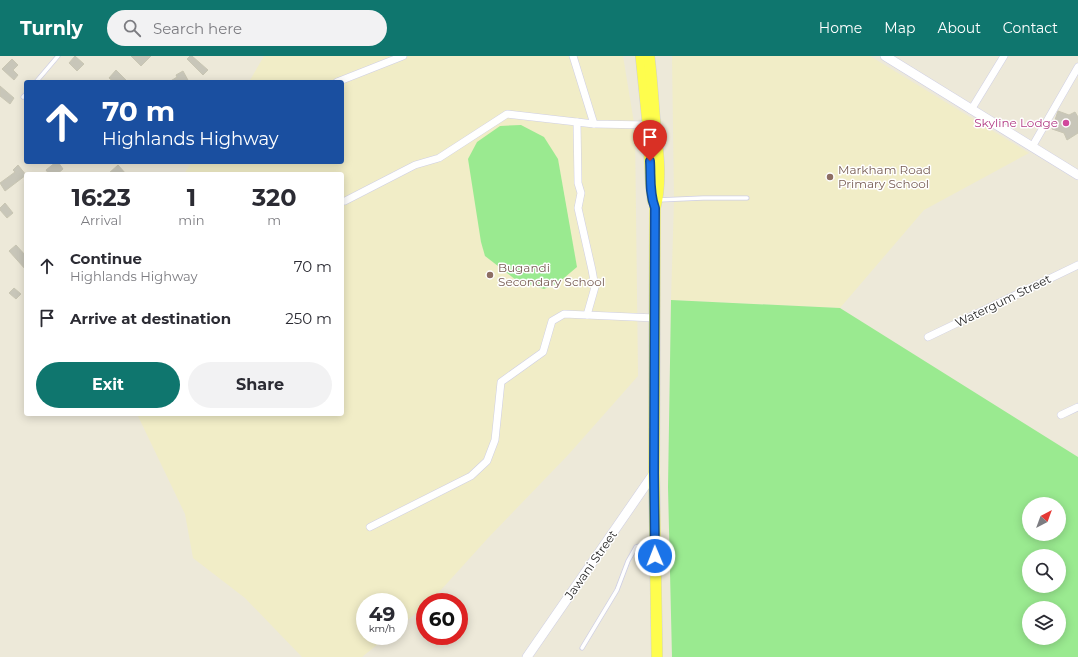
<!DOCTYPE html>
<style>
body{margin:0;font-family:Montserrat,sans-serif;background:#f2f2f3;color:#2b2b33;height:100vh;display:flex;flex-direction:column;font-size:15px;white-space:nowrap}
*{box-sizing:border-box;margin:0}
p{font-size:13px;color:#7c7c81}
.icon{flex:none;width:22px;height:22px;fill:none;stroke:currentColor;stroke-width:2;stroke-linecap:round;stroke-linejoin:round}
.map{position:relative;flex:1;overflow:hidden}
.details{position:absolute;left:24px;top:116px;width:320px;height:244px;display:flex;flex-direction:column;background:#fff;border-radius:4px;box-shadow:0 2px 10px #0003}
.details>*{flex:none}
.banner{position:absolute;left:24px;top:24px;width:320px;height:84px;border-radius:4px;box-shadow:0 2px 10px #0003;background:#1a4fa0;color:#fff;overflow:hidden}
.needle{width:26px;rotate:41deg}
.buttons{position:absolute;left:1022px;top:441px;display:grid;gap:8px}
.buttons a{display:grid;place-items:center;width:44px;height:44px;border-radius:50%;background:#fff;box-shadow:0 2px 10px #0003;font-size:20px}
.speed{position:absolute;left:356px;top:537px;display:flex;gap:8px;font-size:20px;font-weight:700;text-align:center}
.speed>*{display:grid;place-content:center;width:52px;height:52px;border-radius:50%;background:#fff;box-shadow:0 2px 10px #0003;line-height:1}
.speed small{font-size:10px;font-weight:400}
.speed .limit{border:6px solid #d22;background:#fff;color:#111}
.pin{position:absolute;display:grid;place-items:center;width:34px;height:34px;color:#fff;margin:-41px -17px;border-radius:50% 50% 50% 0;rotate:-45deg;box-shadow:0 0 4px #0007}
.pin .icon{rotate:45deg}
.me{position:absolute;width:44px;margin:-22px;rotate:359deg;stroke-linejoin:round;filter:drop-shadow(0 0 3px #0008)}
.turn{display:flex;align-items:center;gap:14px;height:84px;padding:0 12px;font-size:18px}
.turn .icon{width:52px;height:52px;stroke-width:2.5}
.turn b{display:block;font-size:28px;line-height:34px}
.eta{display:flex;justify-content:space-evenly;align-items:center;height:68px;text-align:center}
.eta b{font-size:24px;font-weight:700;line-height:28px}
.action{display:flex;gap:8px;margin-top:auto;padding:8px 12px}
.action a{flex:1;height:46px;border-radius:24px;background:#0f766e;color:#fff;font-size:16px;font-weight:700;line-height:46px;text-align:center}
.action a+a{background:#f2f2f3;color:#2b2b33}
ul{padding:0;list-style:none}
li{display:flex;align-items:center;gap:12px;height:52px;padding:0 12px}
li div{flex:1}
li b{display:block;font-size:15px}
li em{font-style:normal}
header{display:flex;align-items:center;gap:24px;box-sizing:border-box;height:56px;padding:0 20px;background:#0f766e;color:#fff}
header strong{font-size:19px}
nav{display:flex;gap:22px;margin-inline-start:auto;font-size:14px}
.search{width:280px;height:36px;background:#f2f2f3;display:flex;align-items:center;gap:10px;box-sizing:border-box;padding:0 14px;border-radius:22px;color:#7c7c81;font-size:15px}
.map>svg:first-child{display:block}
</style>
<header>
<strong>Turnly</strong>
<div class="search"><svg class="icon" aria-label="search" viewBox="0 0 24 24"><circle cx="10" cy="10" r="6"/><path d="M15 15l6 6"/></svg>Search here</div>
<nav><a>Home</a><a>Map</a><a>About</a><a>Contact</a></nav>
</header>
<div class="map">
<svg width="1078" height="601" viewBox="0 0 1078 601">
<rect width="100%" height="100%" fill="#ede9d9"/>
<g fill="#f1edc7">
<path d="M 264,0 L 623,0 L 635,73 L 638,320 L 569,398 L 488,482 L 430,546 L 425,546 L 425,550 L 399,571 L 399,546 L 365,546 L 365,580 L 388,580 L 362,601 L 302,601 L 245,542 L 193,502 L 185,458 L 137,358 L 342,358 L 342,118 L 184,118 L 192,106 L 342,106 L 342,26 L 249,26 Z"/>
<path d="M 672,0 L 870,0 L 1029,97 L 924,154 L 840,252 L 671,244 L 674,145 Z"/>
</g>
<g fill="#9aea90" fill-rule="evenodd">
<path d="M 521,69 L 544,81 L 558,103 L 577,211 L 558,227 L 544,233 L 516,224 L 485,200 L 481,186 L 468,103 L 477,86 L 500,70 Z"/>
<path d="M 671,244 L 840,252 L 1078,401 L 1078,601 L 672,601 L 668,431 ZM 1029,448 L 1059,448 L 1059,478 L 1029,478 ZM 1029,500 L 1059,500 L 1059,530 L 1029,530 ZM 1029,552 L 1059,552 L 1059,582 L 1029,582 Z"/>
</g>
<g fill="#c8c6b9" stroke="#c9c6b3">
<path d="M 75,0 L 84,8 L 77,15 L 69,7 Z"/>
<path d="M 131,0 L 151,0 L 141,10 Z"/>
<path d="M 190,0 L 192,0 L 208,14 L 203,19 L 187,3 Z"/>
<path d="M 12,3 L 18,9 L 13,14 L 18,19 L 14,24 L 2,13 Z"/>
<path d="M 116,14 L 128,26 L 114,26 L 109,22 Z"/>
<path d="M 183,15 L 189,26 L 169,26 L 177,21 L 176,19 Z"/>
<path d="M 0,30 L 14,42 L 10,48 L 0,40 Z"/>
<path d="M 1058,55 L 1069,59 L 1075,56 L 1078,61 L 1078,77 L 1067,84 L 1064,77 L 1052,73 Z"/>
<path d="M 56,106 L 58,106 L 63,113 L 57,118 L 49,118 L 46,114 Z"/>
<path d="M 18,109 L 26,119 L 5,135 L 0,127 L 15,116 L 13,114 Z"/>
<path d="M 118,109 L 126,118 L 108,118 Z"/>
<path d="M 5,147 L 13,157 L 7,162 L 0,154 L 0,152 Z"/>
<path d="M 16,189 L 26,200 L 26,214 L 9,195 Z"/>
<path d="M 14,232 L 21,238 L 16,243 L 9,237 Z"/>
</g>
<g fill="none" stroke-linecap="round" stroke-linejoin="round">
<defs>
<g id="lane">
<path d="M 36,26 L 58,0"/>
<path d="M 23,41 L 26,38"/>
<path d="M 658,144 L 703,142 L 747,142"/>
<path d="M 582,592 L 617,534 L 628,505 L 636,491 L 654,486"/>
</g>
<g id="street">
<path d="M 573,0 L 594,68"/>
<path d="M 337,26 L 403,0"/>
<path d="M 971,54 L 1004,0"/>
<path d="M 577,66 L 578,127 L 581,137 L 578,152 L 592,214 L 595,231 L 587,259"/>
<path d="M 1032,91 L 1078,11"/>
<path d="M 345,145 L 415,109 L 439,102 L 507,58 L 594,68 L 648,69"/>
<path d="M 928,281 L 1078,209"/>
<path d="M 1061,359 L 1078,351"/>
<path d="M 370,471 L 471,420 L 487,405 L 495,384 L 501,326 L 543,296 L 552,265 L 564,258 L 655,262"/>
</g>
<g id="secondary">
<path d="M 885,0 L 1078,119"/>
<path d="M 527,601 L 654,417"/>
</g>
<g id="primary">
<path d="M 641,0 L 648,69 L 651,129 L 653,145"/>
<path d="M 649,0 C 652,23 653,45 655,68 C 658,95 662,125 655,152 L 654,417 L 657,601"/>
</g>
</defs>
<use href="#lane" stroke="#cfcfe4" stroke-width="5"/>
<use href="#street" stroke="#cfcfe4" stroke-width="8"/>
<use href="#secondary" stroke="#cfcfe4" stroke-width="10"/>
<use href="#primary" stroke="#d0d0d0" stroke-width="12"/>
<use href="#lane" stroke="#fff" stroke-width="3.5"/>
<use href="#street" stroke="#fff" stroke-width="7"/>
<use href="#secondary" stroke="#fff" stroke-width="9"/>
<use href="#primary" stroke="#fefd4d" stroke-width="11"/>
</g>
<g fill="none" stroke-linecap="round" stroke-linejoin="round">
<defs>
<path id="route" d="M 650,105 C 651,120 649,137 655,152 L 654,417 L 655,500"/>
</defs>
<use href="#route" stroke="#114b97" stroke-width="10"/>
<use href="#route" stroke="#1a73e8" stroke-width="7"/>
</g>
<circle fill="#d1479c" stroke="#fff" stroke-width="1.5" cx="1066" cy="67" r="4"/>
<g fill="#8d6e63" stroke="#fff" stroke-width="1.5">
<circle cx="830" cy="121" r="4"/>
<circle cx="490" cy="219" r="4"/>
</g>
<g text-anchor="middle" stroke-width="3" stroke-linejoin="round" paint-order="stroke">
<g font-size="12" fill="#b23c85" stroke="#fff" text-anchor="end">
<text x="1058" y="71">Skyline Lodge</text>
</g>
<g font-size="12" fill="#785e54" stroke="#fff" text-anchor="start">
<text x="838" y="118">Markham Road<tspan x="838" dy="14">Primary School</tspan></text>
<text x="498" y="216">Bugandi<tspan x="498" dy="14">Secondary School</tspan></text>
</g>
<g font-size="12" fill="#292929" stroke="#fff">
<text transform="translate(1003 245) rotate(-26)" y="4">Watergum Street</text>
<text transform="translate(591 509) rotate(-55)" y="4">Jawani Street</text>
</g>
</g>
</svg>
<div class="buttons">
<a><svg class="needle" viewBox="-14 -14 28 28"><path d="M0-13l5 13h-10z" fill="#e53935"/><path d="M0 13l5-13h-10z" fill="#7c7c81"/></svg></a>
<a><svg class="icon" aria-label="search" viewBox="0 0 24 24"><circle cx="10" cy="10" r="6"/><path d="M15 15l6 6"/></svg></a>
<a><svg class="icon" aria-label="layers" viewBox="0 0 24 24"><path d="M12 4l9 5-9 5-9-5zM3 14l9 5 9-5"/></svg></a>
</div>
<div class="speed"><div>49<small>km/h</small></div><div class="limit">60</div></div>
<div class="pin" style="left:650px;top:105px;background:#d93025"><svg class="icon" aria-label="arrive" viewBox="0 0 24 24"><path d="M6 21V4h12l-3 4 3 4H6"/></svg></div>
<svg class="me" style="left:655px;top:500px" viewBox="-20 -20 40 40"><circle r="17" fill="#1a73e8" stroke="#fff" stroke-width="3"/><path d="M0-11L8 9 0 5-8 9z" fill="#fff"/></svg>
<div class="banner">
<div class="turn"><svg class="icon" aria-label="ahead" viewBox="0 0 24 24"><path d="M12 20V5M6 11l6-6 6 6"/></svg><div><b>70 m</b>Highlands Highway</div></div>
</div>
<section class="details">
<div class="eta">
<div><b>16:23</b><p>Arrival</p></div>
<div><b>1</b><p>min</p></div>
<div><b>320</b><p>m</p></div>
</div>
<ul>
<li><svg class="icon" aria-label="ahead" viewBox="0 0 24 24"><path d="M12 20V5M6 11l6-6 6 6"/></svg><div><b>Continue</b><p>Highlands Highway</p></div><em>70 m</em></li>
<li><svg class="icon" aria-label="arrive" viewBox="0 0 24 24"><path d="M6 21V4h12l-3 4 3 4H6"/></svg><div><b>Arrive at destination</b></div><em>250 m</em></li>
</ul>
<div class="action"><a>Exit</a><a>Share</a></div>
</section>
</div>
